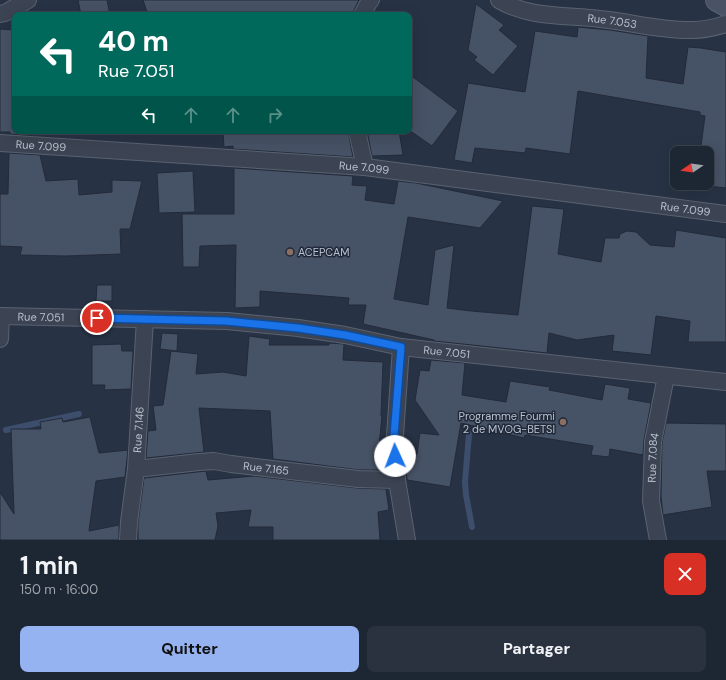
<!DOCTYPE html>
<html lang="fr">
<meta charset="utf-8">
<style>
body{margin:0;font-family:"DM Sans",sans-serif;background:#2a323f;color:#f1f3f6;height:100vh;display:flex;flex-direction:column;font-size:15px;white-space:nowrap}
*{box-sizing:border-box;margin:0}
p{font-size:13px;color:#a0a5ac}
.icon{flex:none;width:22px;height:22px;fill:none;stroke:currentColor;stroke-width:2;stroke-linecap:round;stroke-linejoin:round}
.map{position:relative;height:540px;overflow:hidden}
.details{display:flex;flex-direction:column;background:#1d2633;flex:1}
.details>*{flex:none}
.guide{position:absolute;left:12px;top:12px;width:400px;height:122px;border-radius:8px;box-shadow:0 4px 16px #0002,0 0 0 1px #3b434e;background:#00695c;color:#fff;overflow:hidden}
.needle{width:26px;rotate:257deg}
.controls{position:absolute;left:670px;top:146px;display:grid;gap:8px}
.controls a{display:grid;place-items:center;width:44px;height:44px;border-radius:8px;background:#1d2633;box-shadow:0 4px 16px #0002,0 0 0 1px #3b434e;font-size:20px}
.pin{position:absolute;display:grid;place-items:center;width:34px;height:34px;color:#fff;margin:-17px;border:2px solid #fff;border-radius:50%;box-shadow:0 1px 4px #0007}
.me{position:absolute;width:44px;margin:-22px;rotate:358deg;stroke-linejoin:round;filter:drop-shadow(0 0 3px #0008)}
.turn{display:flex;align-items:center;gap:14px;height:84px;padding:0 20px;font-size:18px}
.turn .icon{width:52px;height:52px;stroke-width:2.5}
.turn b{display:block;font-size:28px;line-height:34px}
.lanes{display:flex;align-items:center;height:38px;padding:0 20px;background:#0003;justify-content:center;gap:20px;direction:ltr}
.lanes .off{opacity:.35}
.round{display:grid;place-items:center;flex:none;width:42px;height:42px;border-radius:8px;background:#2a323f}
.head{display:flex;align-items:center;justify-content:space-between;height:68px;padding:0 20px}
h1{font-size:24px;font-weight:700;line-height:30px}
.cta{display:flex;gap:8px;margin-top:auto;padding:8px 20px}
.cta a{flex:1;height:46px;border-radius:8px;background:#95b2f1;color:#111;font-size:16px;font-weight:700;line-height:46px;text-align:center}
.cta a+a{background:#2a323f;color:#f1f3f6}
.map>svg:first-child{display:block}
</style>
<div class="map">
<svg width="726" height="540" viewBox="0 0 726 540">
<rect width="100%" height="100%" fill="#273244"/>
<g fill="none" stroke-linecap="round" stroke-linejoin="round">
<g stroke="#3d4e6c" stroke-width="6">
<path d="M 6,430 L 79,414"/>
<path d="M 469,434 L 465,482 L 466,495 L 472,527"/>
</g>
</g>
<g fill="#465265" stroke="#222b3b">
<path d="M 78,0 L 107,0 L 110,15 L 81,15 Z"/>
<path d="M 143,0 L 359,0 L 354,10 L 353,15 L 213,15 L 213,14 L 192,15 L 148,15 Z"/>
<path d="M 476,4 L 504,25 L 499,30 L 518,46 L 493,75 L 474,60 L 477,57 L 468,50 Z"/>
<path d="M 578,27 L 610,30 L 648,36 L 646,78 L 683,84 L 688,47 L 701,48 L 726,52 L 726,188 L 707,186 L 707,153 L 700,153 L 705,116 L 700,115 L 700,112 L 578,91 L 570,154 L 526,148 L 525,153 L 475,148 L 472,163 L 454,160 L 468,83 L 525,92 L 535,31 L 577,37 Z"/>
<path d="M 0,29 L 15,30 L 15,131 L 34,131 L 35,136 L 10,134 L 10,132 L 0,132 Z"/>
<path d="M 409,74 L 458,111 L 432,146 L 409,130 Z"/>
<path d="M 223,131 L 348,131 L 353,157 L 233,149 L 233,146 L 224,147 Z"/>
<path d="M 367,131 L 399,131 L 403,155 L 372,156 Z"/>
<path d="M 9,153 L 40,155 L 46,181 L 78,179 L 79,195 L 112,192 L 112,180 L 142,181 L 130,229 L 120,229 L 121,254 L 66,256 L 20,255 L 22,247 L 0,246 L 0,194 L 8,194 Z"/>
<path d="M 234,168 L 353,176 L 352,185 L 367,186 L 365,200 L 394,204 L 398,181 L 416,183 L 503,201 L 480,228 L 408,217 L 394,299 L 428,305 L 435,250 L 454,245 L 447,308 L 471,311 L 518,315 L 532,206 L 564,209 L 558,254 L 601,262 L 605,238 L 619,238 L 620,234 L 627,231 L 636,232 L 650,245 L 674,247 L 676,230 L 726,238 L 726,342 L 688,342 L 690,321 L 656,316 L 651,355 L 612,351 L 614,335 L 577,340 L 549,333 L 547,353 L 434,341 L 434,340 L 363,324 L 366,305 L 348,305 L 349,298 L 260,291 L 260,307 L 235,308 L 236,245 L 200,246 L 199,267 L 183,267 L 182,214 L 234,214 Z"/>
<path d="M 193,171 L 195,212 L 159,213 L 157,173 Z"/>
<path d="M 97,285 L 112,285 L 112,301 L 96,301 Z"/>
<path d="M 162,333 L 178,334 L 177,351 L 160,349 Z"/>
<path d="M 249,336 L 270,339 L 269,345 L 329,345 L 329,343 L 344,344 L 343,360 L 383,362 L 381,416 L 382,416 L 379,446 L 386,447 L 387,470 L 359,470 L 273,459 L 270,411 L 199,408 L 204,452 L 146,458 L 148,431 L 156,430 L 153,406 L 163,405 L 171,351 L 198,354 L 196,374 L 223,372 L 246,376 Z"/>
<path d="M 121,344 L 122,351 L 133,351 L 131,389 L 104,390 L 105,385 L 92,385 L 92,345 Z"/>
<path d="M 431,360 L 465,363 L 462,395 L 506,402 L 510,381 L 550,387 L 549,390 L 602,400 L 605,384 L 630,388 L 628,399 L 651,403 L 644,440 L 643,455 L 610,449 L 609,457 L 591,455 L 593,446 L 525,435 L 524,438 L 461,423 L 450,487 L 407,480 L 405,452 L 417,454 L 420,433 L 439,435 L 415,400 L 420,370 L 429,371 Z"/>
<path d="M 90,417 L 99,453 L 128,450 L 125,477 L 96,481 L 89,531 L 119,525 L 119,540 L 0,540 L 0,492 L 14,514 L 11,429 L 41,429 L 40,422 L 62,418 L 63,422 Z"/>
<path d="M 666,423 L 726,424 L 726,471 L 707,471 L 712,507 L 663,515 L 661,496 L 662,443 Z"/>
<path d="M 206,471 L 208,480 L 254,476 L 357,488 L 386,489 L 389,510 L 378,512 L 380,540 L 273,540 L 273,527 L 248,527 L 251,510 L 216,513 L 218,526 L 215,540 L 138,540 L 138,523 L 144,478 Z"/>
</g>
<g fill="none" stroke-linecap="round" stroke-linejoin="round">
<defs>
<g id="street">
<path id="s1" d="M 499,0 C 528,18 567,15 600,19 C 631,22 662,31 693,30 C 704,30 716,27 726,24"/>
<path d="M 0,14 L 5,13 L 28,0"/>
<path d="M 362,15 L 369,2 L 371,0"/>
<path d="M 357,131 L 365,167"/>
<path id="s2" d="M 0,143 L 365,167 L 726,214"/>
<path id="s3" d="M 0,316 L 227,321 L 298,328 L 345,335 L 401,347 L 726,382"/>
<path d="M 0,339 L 1,316"/>
<path d="M 401,347 L 395,436 L 397,480 L 407,540"/>
<path id="s4" d="M 136,469 L 199,462 L 214,461 L 231,464 L 358,479 L 397,480"/>
<path id="s5" d="M 128,540 L 129,522 L 136,469 L 145,319"/>
<path id="s6" d="M 658,540 L 651,501 L 653,442 L 666,376"/>
</g>
<path id="secondary" d="M 717,0 L 726,5"/>
</defs>
<use href="#street" stroke="#5a6270" stroke-width="18"/>
<use href="#secondary" stroke="#5a6270" stroke-width="24"/>
<use href="#street" stroke="#3c4453" stroke-width="16"/>
<use href="#secondary" stroke="#4a5366" stroke-width="22"/>
</g>
<g fill="none" stroke-linecap="round" stroke-linejoin="round">
<defs>
<path id="route" d="M 97,318 L 226,321 L 298,328 L 345,335 L 401,347 L 394,436 L 395,456"/>
</defs>
<use href="#route" stroke="#114b97" stroke-width="10"/>
<use href="#route" stroke="#1a73e8" stroke-width="7"/>
</g>
<g fill="#8d6e63" stroke="#202939" stroke-width="1.5">
<circle cx="290" cy="252" r="4"/>
<circle cx="563" cy="422" r="4"/>
</g>
<g text-anchor="middle" stroke-width="3" stroke-linejoin="round" paint-order="stroke">
<g font-size="11" fill="#b9c0cd" stroke="#202939">
<text dy="4" stroke="none"><textPath href="#s1" startOffset="116">Rue 7.053</textPath></text>
<text dy="4" stroke="none"><textPath href="#s2" startOffset="41">Rue 7.099</textPath></text>
<text dy="4" stroke="none"><textPath href="#s2" startOffset="365">Rue 7.099</textPath></text>
<text dy="4" stroke="none"><textPath href="#s2" startOffset="689">Rue 7.099</textPath></text>
<text dy="4" stroke="none"><textPath href="#s3" startOffset="41">Rue 7.051</textPath></text>
<text dy="4" stroke="none"><textPath href="#s3" startOffset="449">Rue 7.051</textPath></text>
<text dy="4" stroke="none"><textPath href="#s5" startOffset="111">Rue 7.146</textPath></text>
<text dy="4" stroke="none"><textPath href="#s6" startOffset="83">Rue 7.084</textPath></text>
<text dy="4" stroke="none"><textPath href="#s4" startOffset="131">Rue 7.165</textPath></text>
</g>
<g font-size="11" fill="#b9c0cd" stroke="#202939" text-anchor="start">
<text x="298" y="256">ACEPCAM</text>
<text x="555" y="420" text-anchor="end">Programme Fourmi<tspan x="555" dy="13">2 de MVOG-BETSI</tspan></text>
</g>
</g>
</svg>
<div class="controls">
<a><svg class="needle" viewBox="-14 -14 28 28"><path d="M0-13l5 13h-10z" fill="#e53935"/><path d="M0 13l5-13h-10z" fill="#a0a5ac"/></svg></a>
</div>
<div class="pin" style="left:97px;top:318px;background:#d93025"><svg class="icon" aria-label="arrive" viewBox="0 0 24 24"><path d="M6 21V4h12l-3 4 3 4H6"/></svg></div>
<svg class="me" style="left:395px;top:456px" viewBox="-20 -20 40 40"><circle r="19" fill="#fff"/><path d="M0-13L10 11 0 6-10 11z" fill="#1a73e8"/></svg>
<div class="guide">
<div class="turn"><svg class="icon" aria-label="left" viewBox="0 0 24 24"><path d="M17 20v-9H6M10 6l-5 5 5 5"/></svg><div><b>40 m</b>Rue 7.051</div></div>
<div class="lanes"><svg class="icon" aria-label="left" viewBox="0 0 24 24"><path d="M17 20v-9H6M10 6l-5 5 5 5"/></svg><svg class="icon off" aria-label="ahead" viewBox="0 0 24 24"><path d="M12 20V5M6 11l6-6 6 6"/></svg><svg class="icon off" aria-label="ahead" viewBox="0 0 24 24"><path d="M12 20V5M6 11l6-6 6 6"/></svg><svg class="icon off" aria-label="right" viewBox="0 0 24 24"><path d="M7 20v-9h11M14 6l5 5-5 5"/></svg></div>
</div>
</div>
<section class="details">
<div class="head"><div><h1>1 min</h1><p>150 m · 16:00</p></div><a class="round" style="background:#d93025;color:#fff"><svg class="icon" aria-label="close" viewBox="0 0 24 24"><path d="M6 6l12 12M18 6L6 18"/></svg></a></div>
<div class="cta"><a>Quitter</a><a>Partager</a></div>
</section>
